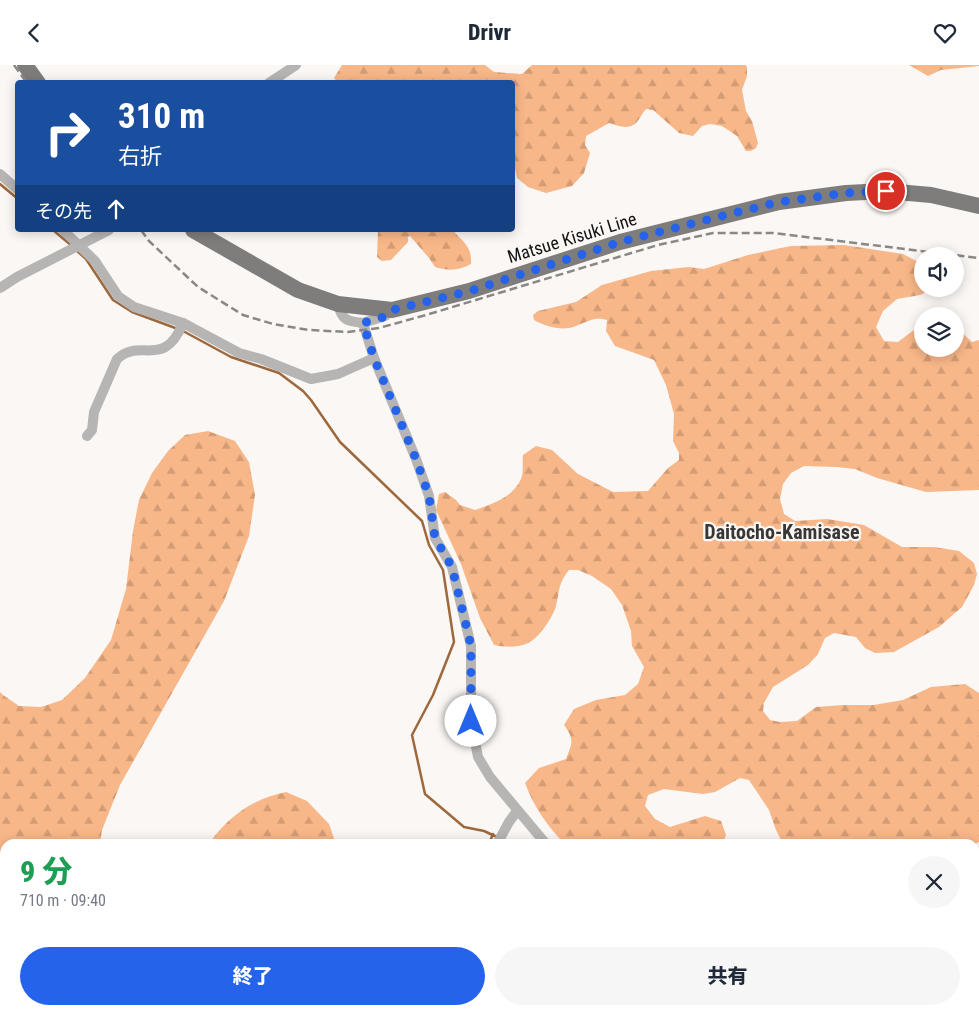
<!DOCTYPE html>
<html lang="ja">
<meta charset="utf-8">
<style>
body{margin:0;font-family:"Roboto Condensed","Noto Sans JP",sans-serif;background:#f6f6f7;color:#1f2937;height:100vh;display:flex;flex-direction:column;font-size:19px;white-space:nowrap}
*{box-sizing:border-box;margin:0}
p{font-size:16px;color:#747a83}
.icon{flex:none;width:28px;height:28px;fill:none;stroke:currentColor;stroke-width:2;stroke-linecap:round;stroke-linejoin:round}
.map{position:relative;flex:1;overflow:hidden}
.side{position:absolute;left:0px;top:774px;width:980px;height:176px;display:flex;flex-direction:column;background:#fff;border-radius:15px 15px 0 0;box-shadow:0 2px 12px #0003}
.side>*{flex:none}
.banner{position:absolute;left:15px;top:15px;width:500px;height:152px;border-radius:5px;box-shadow:0 2px 12px #0003;background:#1a4fa0;color:#fff;overflow:hidden}
.fabs{position:absolute;left:914px;top:182px;display:grid;gap:10px}
.fabs a{display:grid;place-items:center;width:50px;height:50px;border-radius:50%;background:#fff;box-shadow:0 2px 12px #0003;font-size:25px}
.pin{position:absolute;display:grid;place-items:center;width:42px;height:42px;color:#fff;margin:-21px;border:2px solid #fff;border-radius:50%;box-shadow:0 1px 5px #0007}
.me{position:absolute;width:55px;margin:-28px;rotate:0deg;stroke-linejoin:round;filter:drop-shadow(0 0 4px #0008)}
.turn{display:flex;align-items:center;gap:18px;height:105px;padding:0 20px;font-size:22px}
.turn .icon{width:65px;height:65px;stroke-width:2.5}
.turn b{display:block;font-size:35px;line-height:42px}
.then{display:flex;align-items:center;height:48px;padding:0 20px;background:#0003;gap:10px;font-size:19px}
.round{display:grid;place-items:center;flex:none;width:52px;height:52px;border-radius:26px;background:#f6f6f7}
.summary{display:flex;align-items:center;justify-content:space-between;height:85px;padding:0 20px}
h1{font-size:30px;font-weight:800;line-height:38px;color:#1e9e55}
.action{display:flex;gap:10px;margin-top:auto;padding:10px 20px}
.action a{flex:1;height:58px;border-radius:30px;background:#2563eb;color:#fff;font-size:20px;font-weight:800;line-height:58px;text-align:center}
.action a+a{background:#f6f6f7;color:#1f2937}
header{display:flex;justify-content:space-between;align-items:center;height:65px;padding:0 20px;background:#fff;font-size:22px;font-weight:800}
.map>svg:first-child{display:block}
</style>
<header><svg class="icon" aria-label="back" viewBox="0 0 24 24"><path d="M15 5l-7 7 7 7"/></svg>Drivr<svg class="icon" aria-label="heart" viewBox="0 0 24 24"><path d="M12 20l-8-8c-3-5 5-10 8-4 3-6 11-1 8 4z"/></svg></header>
<div class="map">
<svg width="979" height="949" viewBox="0 0 979 949">
<defs>
<pattern id="forest-firs" width="22" height="20" patternUnits="userSpaceOnUse" patternTransform="scale(1.25)"><rect width="22" height="20" fill="#f8b788"/><path d="M5 1l3.5 6h-7zM16 11l3.5 6h-7z" fill="#d49c74"/></pattern>
</defs>
<rect width="100%" height="100%" fill="#faf7f4"/>
<g fill="url(#forest-firs)">
<path d="M 342,0 L 485,0 L 494,7 L 522,9 L 532,0 L 746,0 L 747,3 L 747,11 L 742,25 L 746,46 L 752,56 L 758,78 L 756,83 L 751,86 L 746,86 L 737,71 L 722,61 L 710,59 L 702,61 L 693,71 L 679,68 L 653,45 L 646,44 C 642,48 640,54 636,58 C 629,65 617,61 609,58 L 586,71 L 585,80 L 590,88 L 584,108 L 572,121 L 546,128 L 528,122 L 517,113 L 513,93 L 512,18 L 337,17 L 334,13 Z"/>
<path d="M 909,0 L 979,0 L 979,1 L 941,5 L 928,11 Z"/>
<path d="M 378,165 L 453,165 C 463,178 472,180 471,199 C 458,206 449,206 435,202 L 429,193 L 410,171 L 408,172 L 408,177 L 391,195 L 382,196 L 377,192 Z"/>
<path d="M 844,180 L 903,189 L 922,199 L 922,224 L 933,224 L 920,230 L 897,234 L 883,246 L 876,262 L 884,276 L 898,277 L 922,259 L 922,284 L 955,284 L 955,261 L 972,277 L 979,275 L 979,425 L 926,427 L 877,413 L 855,404 L 836,402 L 804,401 L 791,408 L 783,419 L 780,434 L 784,449 L 795,456 L 827,454 L 864,460 L 902,482 L 934,482 L 959,486 L 974,498 L 977,509 L 974,520 L 962,542 L 939,562 L 894,587 L 875,588 L 865,583 L 856,572 L 834,568 L 825,573 L 818,589 L 808,600 L 773,622 L 764,638 L 763,646 L 770,655 L 780,657 L 797,656 L 816,642 L 843,640 L 874,640 L 903,635 L 931,622 L 965,619 L 979,628 L 979,777 L 975,779 L 783,779 L 776,765 L 769,745 L 749,715 L 740,713 L 715,727 L 703,729 L 664,724 L 648,730 L 645,741 L 655,754 L 670,762 L 705,751 L 721,756 L 726,770 L 723,779 L 565,779 C 547,761 534,742 525,718 L 539,703 L 566,694 C 572,678 575,675 564,660 L 574,644 L 596,635 L 625,630 L 638,619 L 644,602 L 632,581 L 631,566 L 622,540 L 611,524 L 592,511 L 578,505 L 569,505 C 558,519 560,524 556,541 C 553,552 539,573 528,578 C 518,583 505,582 494,580 L 480,553 L 461,499 L 436,445 L 439,429 L 445,427 L 456,435 L 460,440 L 475,445 C 493,439 513,432 521,414 C 524,407 522,397 523,390 L 536,381 L 552,385 L 578,409 L 613,427 L 648,426 L 668,403 L 679,395 L 679,388 L 673,376 L 674,349 L 666,320 L 654,295 L 615,281 L 606,266 L 607,255 C 593,251 586,258 573,262 C 561,266 545,261 534,255 L 533,250 L 538,246 L 576,237 L 602,220 L 651,206 L 689,202 L 704,204 L 748,190 L 791,181 Z"/>
<path d="M 208,366 L 235,376 L 249,397 L 255,430 L 249,471 L 224,536 L 120,720 L 102,765 L 100,779 L 5,779 L 5,945 L 299,945 L 298,949 L 0,949 L 0,627 L 3,630 L 19,641 L 41,642 L 62,635 L 85,613 L 111,575 L 126,524 L 133,466 L 139,435 L 152,408 L 168,386 L 185,370 Z"/>
<path d="M 286,727 L 307,736 L 329,759 L 336,779 L 209,779 C 227,752 254,733 286,727 Z"/>
<path d="M 404,945 L 728,945 L 732,949 L 400,949 Z"/>
</g>
<g fill="none" stroke-linecap="round" stroke-linejoin="round">
<g stroke="#9e683d" stroke-width="2.5">
<path d="M 0,119 L 18,134"/>
<path d="M 53,165 L 72,181"/>
<path d="M 76,185 L 86,194 L 113,235 L 132,247 L 178,264"/>
<path d="M 183,266 L 231,292 L 279,308 L 303,326 L 311,335 L 340,377 L 422,456 L 429,480 L 443,505 L 454,577 L 433,630 L 412,670 L 425,729 L 464,762 L 484,766 L 497,772"/>
<path d="M 489,779 L 493,769"/>
<path d="M 975,920 L 979,921"/>
<path d="M 649,949 L 651,945"/>
</g>
<g stroke="#b6b5b4" stroke-width="10">
<path d="M 269,18 L 296,0"/>
<path d="M 0,109 L 18,125"/>
<path d="M 63,165 L 95,196 L 118,231 L 134,242 L 183,258 L 239,288 L 261,294 L 311,314 L 338,309 L 374,293"/>
<path d="M 0,223 L 17,212 L 109,165"/>
<path d="M 338,239 C 342,256 347,256 363,258"/>
<path d="M 392,245 L 385,251 L 363,258 L 374,293 L 416,394 L 429,431 L 435,473 L 452,502 L 471,581 L 471,656 L 478,692 L 490,712 L 546,779"/>
<path d="M 87,371 L 92,365 L 94,347 L 117,294 C 140,272 164,305 183,258"/>
<path d="M 497,779 L 509,757 L 517,746"/>
<path d="M 975,878 L 979,879"/>
<path d="M 421,949 L 425,945"/>
</g>
<g stroke="#7f7d7b" stroke-width="16">
<path d="M 25,0 L 38,18"/>
<path d="M 193,165 L 298,225 L 338,239 L 392,245 L 469,226 L 620,177 L 779,137 L 846,128 L 886,126 L 931,130 L 979,141"/>
</g>
<g stroke="#8a8886" stroke-width="2.5" stroke-dasharray="8 4" stroke-linecap="butt">
<path d="M 14,0 L 27,18"/>
<path d="M 141,165 L 149,176 L 198,222 L 243,250 L 273,259 L 309,265 L 348,267 L 379,263 L 426,250 L 658,180 L 713,168 L 773,168 L 979,193"/>
</g>
</g>
<g fill="none" stroke-linecap="round" stroke-linejoin="round">
<path stroke="#2563eb" stroke-width="9" stroke-dasharray="0 16.2" d="M 471,656 L 471,581 L 452,502 L 435,473 L 429,431 L 416,394 L 374,293 L 363,258 L 384,252 L 392,245 L 470,226 L 620,177 L 722,151 L 779,137 L 846,128 L 886,126"/>
</g>
<g text-anchor="middle" stroke-width="4.5" stroke-linejoin="round" paint-order="stroke">
<g font-size="18" fill="#141312" stroke="#faf7f4">
<text transform="translate(572 173) rotate(-17)" y="6">Matsue Kisuki Line</text>
</g>
<g font-size="20" font-weight="bold" fill="#393735" stroke="#faf7f4">
<text x="782" y="474">Daitocho-Kamisase</text>
</g>
</g>
</svg>
<div class="fabs">
<a><svg class="icon" aria-label="sound" viewBox="0 0 24 24"><path d="M4 9h4l5-4v14l-5-4H4zM17 9q2 3 0 6"/></svg></a>
<a><svg class="icon" aria-label="layers" viewBox="0 0 24 24"><path d="M12 4l9 5-9 5-9-5zM3 14l9 5 9-5"/></svg></a>
</div>
<div class="pin" style="left:886px;top:126px;background:#d93025"><svg class="icon" aria-label="arrive" viewBox="0 0 24 24"><path d="M6 21V4h12l-3 4 3 4H6"/></svg></div>
<svg class="me" style="left:471px;top:656px" viewBox="-20 -20 40 40"><circle r="19" fill="#fff"/><path d="M0-13L10 11 0 6-10 11z" fill="#2563eb"/></svg>
<div class="banner">
<div class="turn"><svg class="icon" aria-label="right" viewBox="0 0 24 24"><path d="M7 20v-9h11M14 6l5 5-5 5"/></svg><div><b>310 m</b>右折</div></div>
<div class="then">その先<svg class="icon" aria-label="ahead" viewBox="0 0 24 24"><path d="M12 20V5M6 11l6-6 6 6"/></svg></div>
</div>
<section class="side">
<div class="summary"><div><h1>9 分</h1><p>710 m · 09:40</p></div><a class="round"><svg class="icon" aria-label="close" viewBox="0 0 24 24"><path d="M6 6l12 12M18 6L6 18"/></svg></a></div>
<div class="action"><a>終了</a><a>共有</a></div>
</section>
</div>
